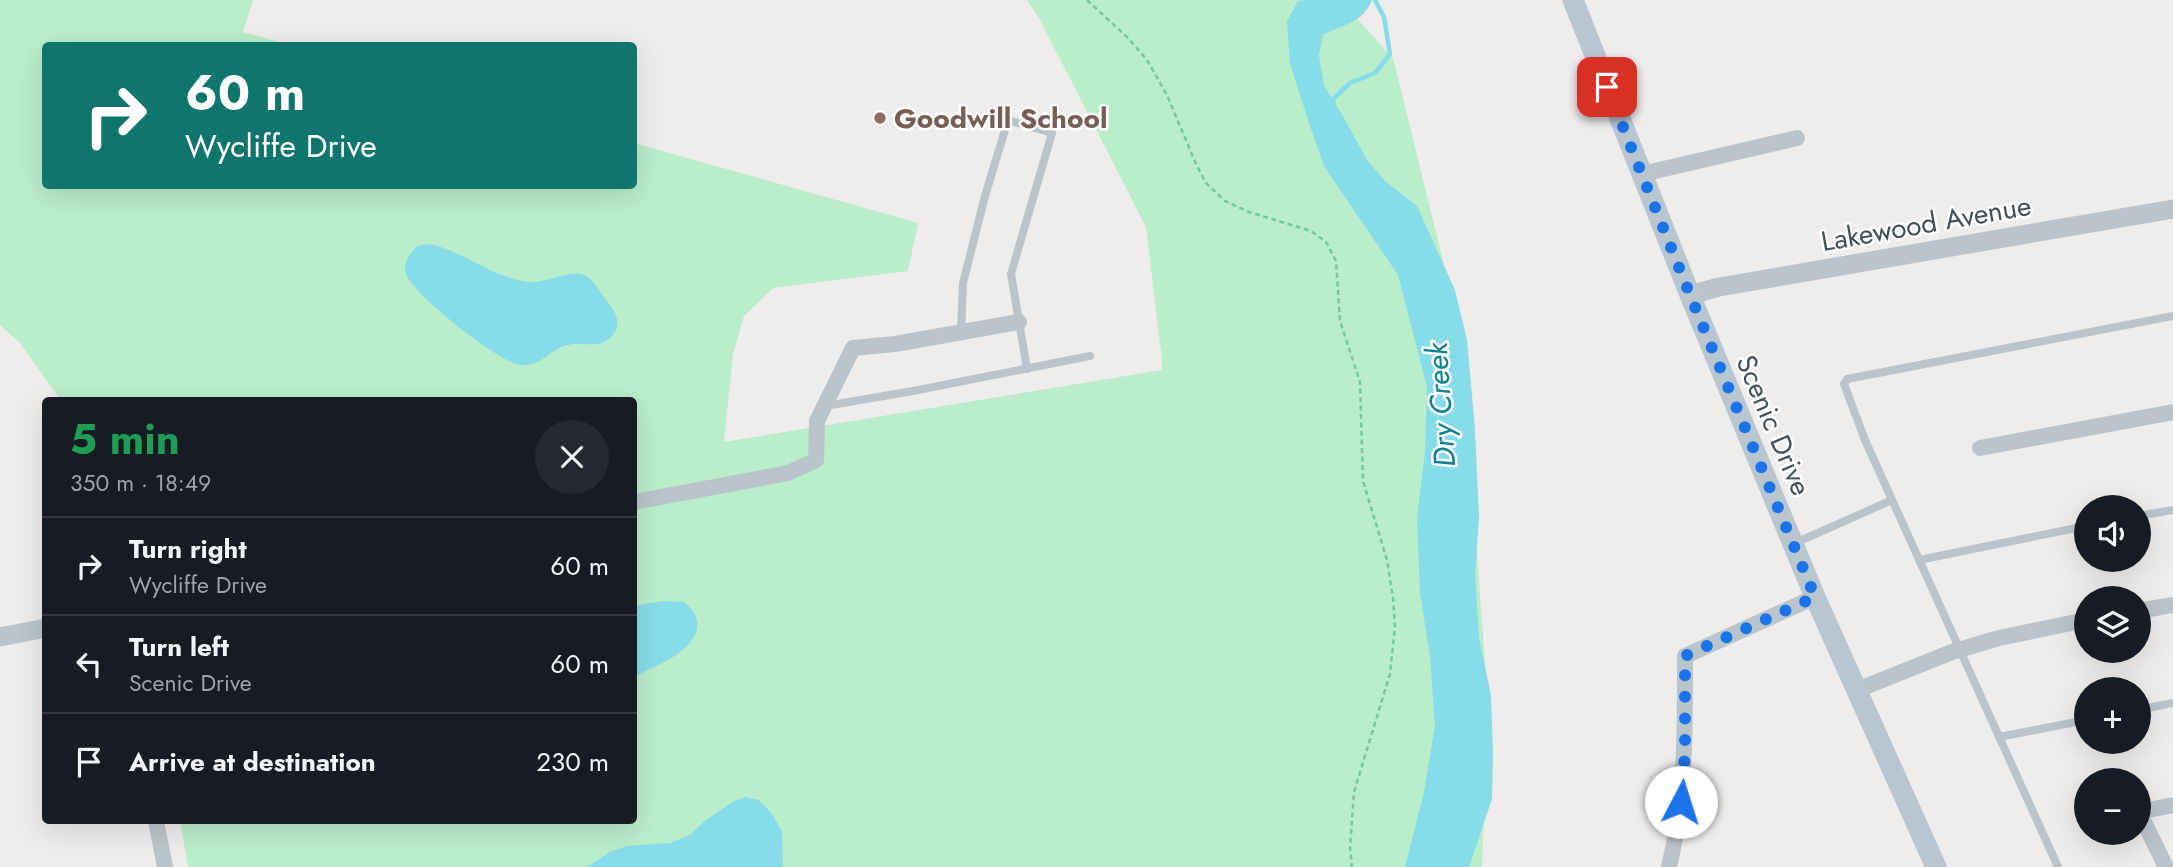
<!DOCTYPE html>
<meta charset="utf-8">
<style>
body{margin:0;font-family:Jost,sans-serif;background:#242831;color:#f1f3f6;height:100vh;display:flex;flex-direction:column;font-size:26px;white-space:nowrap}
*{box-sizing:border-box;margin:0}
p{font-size:23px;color:#9ea1a6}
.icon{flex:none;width:38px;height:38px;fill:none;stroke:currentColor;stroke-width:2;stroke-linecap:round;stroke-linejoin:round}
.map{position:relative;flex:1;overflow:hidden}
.side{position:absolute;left:42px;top:397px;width:595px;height:427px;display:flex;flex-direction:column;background:#171b24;border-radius:7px;box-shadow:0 7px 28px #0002}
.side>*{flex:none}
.top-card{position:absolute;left:42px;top:42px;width:595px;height:147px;border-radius:7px;box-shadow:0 7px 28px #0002;background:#0f766e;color:#fff;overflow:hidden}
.controls{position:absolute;left:2074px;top:495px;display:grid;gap:14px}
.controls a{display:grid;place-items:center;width:77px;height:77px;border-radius:50%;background:#171b24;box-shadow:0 7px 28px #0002;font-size:35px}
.pin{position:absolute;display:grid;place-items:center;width:60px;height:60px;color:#fff;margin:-30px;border-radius:14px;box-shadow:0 4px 10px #0006}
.me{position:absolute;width:77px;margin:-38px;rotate:5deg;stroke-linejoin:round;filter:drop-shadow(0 0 5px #0008)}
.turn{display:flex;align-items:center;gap:24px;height:147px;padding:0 28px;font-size:32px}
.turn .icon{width:91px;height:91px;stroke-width:2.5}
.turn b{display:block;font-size:49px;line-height:60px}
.round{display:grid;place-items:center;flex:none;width:74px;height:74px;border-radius:37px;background:#242831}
.overview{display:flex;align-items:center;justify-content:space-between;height:119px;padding:0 28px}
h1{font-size:42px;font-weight:700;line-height:52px;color:#1e9e55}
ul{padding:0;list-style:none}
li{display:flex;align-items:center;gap:21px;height:98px;padding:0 28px;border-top:2px solid #363941}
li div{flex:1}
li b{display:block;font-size:26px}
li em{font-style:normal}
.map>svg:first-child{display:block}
</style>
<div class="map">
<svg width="2173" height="867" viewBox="0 0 2173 867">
<rect width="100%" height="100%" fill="#efecec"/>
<path fill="#baedca" d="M 0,0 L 253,0 L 243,32 L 290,45 L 46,46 L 46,186 L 634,186 L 634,143 L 918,223 L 908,271 L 773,288 L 744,316 L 733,354 L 724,442 L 1162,370 L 1162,360 L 1146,227 L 1039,18 L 1027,0 L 1340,0 L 1393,58 L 1461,334 L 1488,704 L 1482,867 L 188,867 L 180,821 L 634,821 L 634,401 L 61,401 L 20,343 L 0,325 Z"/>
<g fill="#87dce9">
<path d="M 1304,0 L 1372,0 C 1363,23 1343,24 1323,35 L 1319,55 L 1324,86 L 1343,116 L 1367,160 L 1385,181 L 1417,206 L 1455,290 L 1467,340 L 1475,429 L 1479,517 L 1475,574 L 1479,638 L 1491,695 L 1493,752 L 1492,799 L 1469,867 L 1405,867 L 1424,792 L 1435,726 L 1430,656 L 1420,593 L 1417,519 L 1425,451 L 1427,387 L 1398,275 L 1324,166 L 1309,123 L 1290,64 L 1287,21 L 1298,1 Z"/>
<path d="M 430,244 C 465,252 493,278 529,282 C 545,284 572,268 586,276 C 593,280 599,290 603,296 C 615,310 627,327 606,341 C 594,348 577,341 564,346 C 547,352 542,366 521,365 C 499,363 414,295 406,274 C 402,263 410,254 417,246 Z"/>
<path d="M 663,601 L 684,602 C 687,605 693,610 695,614 C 709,648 654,666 634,677 L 634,606 Z"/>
<path d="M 745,797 L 759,800 L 772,814 L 782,831 L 783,867 L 587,867 L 610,852 L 627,846 L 670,843 L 690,835 L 706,820 L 734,801 Z"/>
</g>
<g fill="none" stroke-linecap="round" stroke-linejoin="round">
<path stroke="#87dce9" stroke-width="4.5" d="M 1334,105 L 1333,99 L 1350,83 L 1375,73 L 1390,54 L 1384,17 L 1375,0"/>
<path stroke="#73ca99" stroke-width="2.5" stroke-dasharray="5 3.5" stroke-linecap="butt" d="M 1087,0 L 1128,38 L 1147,60 L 1167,95 L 1196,164 L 1206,183 L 1225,201 L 1249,212 L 1311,231 L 1326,242 L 1336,261 L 1340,321 L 1360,382 L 1363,481 L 1387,560 L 1393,598 L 1395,626 L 1390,674 L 1354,792 L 1350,848 L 1352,867"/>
<g stroke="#bac5cb" stroke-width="8">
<path d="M 961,332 L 963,283 L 985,196 L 1008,120 L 1052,133 L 1011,274 L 1027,369"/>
<path d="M 825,406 L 913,391 L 1090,356"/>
<path d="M 2138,516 L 2173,510"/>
<path d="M 1793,544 L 1892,500"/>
<path d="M 1919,560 L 2086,526"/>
<path d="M 2138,710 L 2173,703"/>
<path d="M 1999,737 L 2086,720"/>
<path d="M 2058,867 L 1865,440 L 1844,384 L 1847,379 L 2173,316"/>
</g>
<g stroke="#bac5cb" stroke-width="16">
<path d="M 1642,174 L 1797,138"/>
<path d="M 1980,448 L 2173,412"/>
<path d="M 634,502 L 788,473 L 816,460 L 817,421 L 853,348 L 895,344 L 1019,322"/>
<path d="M 2138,611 L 2173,605"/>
<path d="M 1857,690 L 1952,652 L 1999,638 L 2086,620"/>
<path d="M 156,821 L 165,867"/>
<path d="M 1669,867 C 1686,797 1685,727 1685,656 L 1815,597"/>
<path d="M 2166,867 L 2139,812 L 2173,805"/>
</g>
<g stroke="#bac5cb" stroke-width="19">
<path d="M 1690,295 L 1719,287 L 2173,209"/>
<path d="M 0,637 L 46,628"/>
</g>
<path stroke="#b9c6d0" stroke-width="21" d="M 1573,0 L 1690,295 L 1815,597 L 1936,867"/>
</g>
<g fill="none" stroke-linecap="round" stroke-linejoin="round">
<path stroke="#1a73e8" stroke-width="12" stroke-dasharray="0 21.6" d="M 1607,87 L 1690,295 L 1815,597 L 1685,656 L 1685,754 L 1681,802"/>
</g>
<circle fill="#8d6e63" stroke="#fff" stroke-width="2.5" cx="880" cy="118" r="7"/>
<g text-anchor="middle" stroke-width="5" stroke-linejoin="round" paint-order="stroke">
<g font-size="28" font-weight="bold" fill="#785e54" stroke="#fff" text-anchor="start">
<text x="894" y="128">Goodwill School</text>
</g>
<g font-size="28" fill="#455159" stroke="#fff">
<text transform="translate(1926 223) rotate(-10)" y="10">Lakewood Avenue</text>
<text transform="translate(1774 425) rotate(67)" y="10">Scenic Drive</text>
</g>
<g font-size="30" font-style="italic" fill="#0f8193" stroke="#fff">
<text transform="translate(1441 405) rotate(-94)" y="10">Dry Creek</text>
</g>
</g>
</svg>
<div class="controls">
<a><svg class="icon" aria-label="sound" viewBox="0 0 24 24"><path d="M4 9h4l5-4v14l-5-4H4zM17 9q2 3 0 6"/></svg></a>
<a><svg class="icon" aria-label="layers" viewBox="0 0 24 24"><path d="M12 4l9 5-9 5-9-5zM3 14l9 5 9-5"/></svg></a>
<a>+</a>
<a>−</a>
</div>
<div class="pin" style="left:1607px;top:87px;background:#d93025"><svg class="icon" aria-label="arrive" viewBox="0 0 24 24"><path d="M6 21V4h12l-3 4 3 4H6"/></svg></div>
<svg class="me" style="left:1681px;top:802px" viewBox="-20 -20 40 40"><circle r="19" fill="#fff"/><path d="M0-13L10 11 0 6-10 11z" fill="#1a73e8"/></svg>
<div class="top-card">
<div class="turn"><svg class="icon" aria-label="right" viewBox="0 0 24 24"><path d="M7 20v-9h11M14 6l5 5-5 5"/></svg><div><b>60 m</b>Wycliffe Drive</div></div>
</div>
<section class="side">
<div class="overview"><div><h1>5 min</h1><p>350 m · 18:49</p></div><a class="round"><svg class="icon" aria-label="close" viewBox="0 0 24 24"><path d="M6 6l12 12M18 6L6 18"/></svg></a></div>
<ul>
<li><svg class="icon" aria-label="right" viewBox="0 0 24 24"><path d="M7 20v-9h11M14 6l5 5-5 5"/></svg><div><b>Turn right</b><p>Wycliffe Drive</p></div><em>60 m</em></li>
<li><svg class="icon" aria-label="left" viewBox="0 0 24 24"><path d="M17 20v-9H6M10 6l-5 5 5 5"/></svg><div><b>Turn left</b><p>Scenic Drive</p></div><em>60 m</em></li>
<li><svg class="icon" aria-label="arrive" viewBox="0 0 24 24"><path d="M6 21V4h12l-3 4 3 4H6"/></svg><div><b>Arrive at destination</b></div><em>230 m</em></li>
</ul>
</section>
</div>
